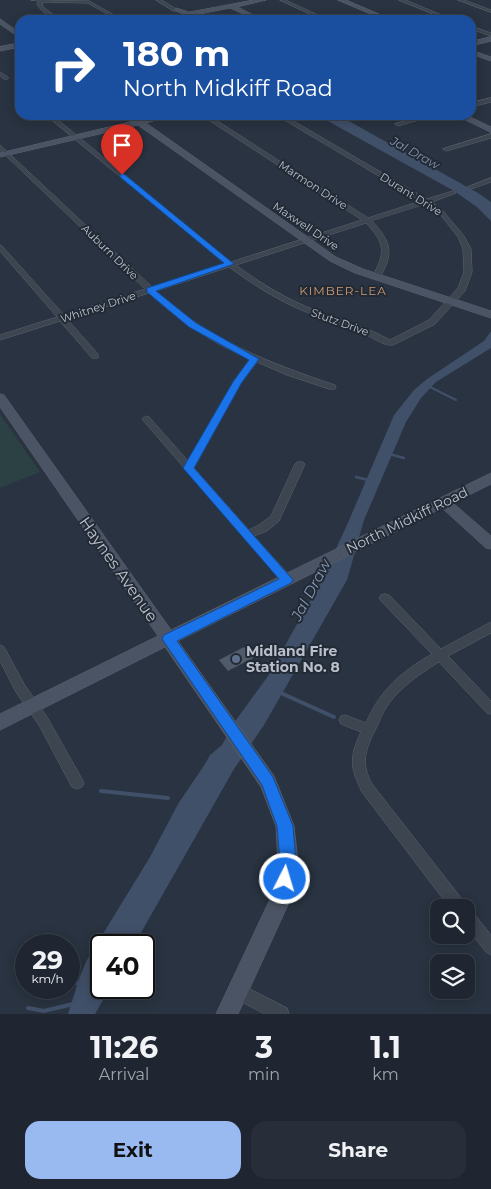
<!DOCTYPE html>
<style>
body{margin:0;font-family:Montserrat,sans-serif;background:#272e39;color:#f1f3f6;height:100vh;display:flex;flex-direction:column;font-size:19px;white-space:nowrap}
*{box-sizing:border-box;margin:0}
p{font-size:16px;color:#a1a5ab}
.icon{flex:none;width:28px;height:28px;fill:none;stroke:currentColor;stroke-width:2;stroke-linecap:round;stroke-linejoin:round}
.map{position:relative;height:1014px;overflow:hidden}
.drawer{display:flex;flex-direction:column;background:#1f2631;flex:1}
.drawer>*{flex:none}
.guide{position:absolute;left:15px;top:15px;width:461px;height:105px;border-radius:15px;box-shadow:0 2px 12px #0003,0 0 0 1px #3c434d;background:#1a4fa0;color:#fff;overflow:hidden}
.tools{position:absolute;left:430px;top:899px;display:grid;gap:10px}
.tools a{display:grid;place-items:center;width:45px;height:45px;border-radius:10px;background:#1f2631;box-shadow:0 2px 12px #0003,0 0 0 1px #3c434d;font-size:25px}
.speed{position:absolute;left:15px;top:934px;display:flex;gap:10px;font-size:25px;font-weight:700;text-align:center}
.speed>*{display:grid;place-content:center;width:65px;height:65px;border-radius:50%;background:#1f2631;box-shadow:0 2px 12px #0003,0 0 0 1px #3c434d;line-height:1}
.speed small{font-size:12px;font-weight:400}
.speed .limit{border:2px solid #111;border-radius:8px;background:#fff;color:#111}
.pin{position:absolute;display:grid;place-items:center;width:42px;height:42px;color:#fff;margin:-51px -21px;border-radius:50% 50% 50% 0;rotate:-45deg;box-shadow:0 0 5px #0007}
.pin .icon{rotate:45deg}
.me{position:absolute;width:55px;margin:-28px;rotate:5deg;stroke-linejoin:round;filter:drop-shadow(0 0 4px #0008)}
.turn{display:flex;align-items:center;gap:18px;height:105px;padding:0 25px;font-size:22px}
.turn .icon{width:65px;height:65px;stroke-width:2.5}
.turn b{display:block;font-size:35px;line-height:42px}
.eta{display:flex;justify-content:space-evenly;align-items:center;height:85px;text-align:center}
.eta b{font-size:30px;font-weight:700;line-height:35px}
.button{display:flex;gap:10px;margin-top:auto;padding:10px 25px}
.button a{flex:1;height:58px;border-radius:15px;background:#99baf1;color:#111;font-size:20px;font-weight:700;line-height:58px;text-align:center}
.button a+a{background:#272e39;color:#f1f3f6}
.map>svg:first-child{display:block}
</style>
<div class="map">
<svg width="491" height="1014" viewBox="0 0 491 1014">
<rect width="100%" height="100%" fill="#293341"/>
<path fill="#2c4143" d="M 0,414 L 40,472 L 0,488 Z"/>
<g fill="#405069">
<path d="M 317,115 L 338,115 L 478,193 L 491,202 L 491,221 L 477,207 L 454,191 Z"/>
<path d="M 491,331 L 491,348 L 436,382 L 421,398 L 406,422 L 364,520 L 347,580 L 264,725 L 234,769 L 134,945 L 101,945 L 101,988 L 110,988 L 95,1014 L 68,1014 L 80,976 L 87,960 L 150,857 L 178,804 L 205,764 L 210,755 L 222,745 L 236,720 L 268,676 L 320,583 L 347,525 L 394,415 L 414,390 L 427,379 L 484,341 Z"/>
</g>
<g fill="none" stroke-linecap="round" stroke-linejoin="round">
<path stroke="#405069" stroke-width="2" d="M 428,386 L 456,400"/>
<g stroke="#405069" stroke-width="2.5">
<path d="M 389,454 L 404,458"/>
<path d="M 356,477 L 368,480"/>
</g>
<g stroke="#405069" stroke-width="4">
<path d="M 283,694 L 334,717"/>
<path d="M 101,791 L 168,798"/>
<path d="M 73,979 L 79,985"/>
<path d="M 28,1008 L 44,1011 L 73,1004"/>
</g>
</g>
<path fill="#4f5a6a" d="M 244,647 L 253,658 L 228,671 L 219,660 Z"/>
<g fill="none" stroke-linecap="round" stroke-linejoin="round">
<defs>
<g id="street">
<path d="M 31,0 L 89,1 L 123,20 L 118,20 L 88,3 L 42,2 L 43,7 L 61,20 C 53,20 41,12 37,4 L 38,1 Z"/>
<path d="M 156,0 L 161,0 L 178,10 L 174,11 Z"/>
<path d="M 280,0 L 285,0 L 329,20 L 323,20 Z"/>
<path d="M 399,0 L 405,0 L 454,20 L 448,20 Z"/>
<path d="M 458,0 L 464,0 L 491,10 L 491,12 Z"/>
<path d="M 256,16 L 254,18 L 236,20 L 238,19 Z"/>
<path d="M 471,26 L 491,33 L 491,36 L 471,29 Z"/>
<path d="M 0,72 L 8,77 L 8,79 L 4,79 L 0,76 Z"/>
<path d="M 491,98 L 491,102 L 471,107 L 471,103 Z"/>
<path d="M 46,115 L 52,115 L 231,262 L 362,220 L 201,115 L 208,115 L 368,218 L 421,201 L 276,115 L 283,115 L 427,199 L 453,191 L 456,193 L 432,202 L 443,211 L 464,236 L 471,249 L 472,272 L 465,291 L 435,324 L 393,345 C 383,346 370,336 361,332 C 340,324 319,318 299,309 C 274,298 251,283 229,267 L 156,291 C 207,339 269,363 335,385 L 336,387 L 335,389 L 329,389 L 287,375 L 257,362 L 241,383 L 194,468 L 249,530 L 259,525 L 271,516 L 295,464 L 297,462 L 303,462 L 305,464 L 279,521 L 267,531 L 254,536 L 291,577 L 292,580 L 291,583 L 283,583 L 142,419 L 146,416 L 149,417 L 188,461 L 233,382 L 250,359 C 213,344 178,320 149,293 L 67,319 L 98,354 L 98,358 L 92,358 L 60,321 L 0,340 L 0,335 L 57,317 L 0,251 L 0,245 L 2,246 L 64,315 L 145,289 L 0,150 L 0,145 L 152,287 L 225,264 ZM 426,204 L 439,213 L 458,237 L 463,249 L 464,272 L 458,288 L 429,320 L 390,340 C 367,327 342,321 317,311 C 288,300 261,284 236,265 L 366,223 C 385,243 386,253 372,277 L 376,279 L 379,279 C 394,254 392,242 372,221 Z"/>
<path d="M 426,115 L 435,115 L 398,126 L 395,124 Z"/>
<path d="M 491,134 L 491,138 L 446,151 L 443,149 Z"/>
<path d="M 491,178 L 491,182 L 471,189 L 468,187 Z"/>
<path d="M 385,594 L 389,595 L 441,649 L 491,622 L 491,633 L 448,656 L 491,701 L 491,714 L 487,713 L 439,662 C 418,675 396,690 384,711 C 380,718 378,726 374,732 C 365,751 361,764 372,784 L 465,903 L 467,908 L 471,910 L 491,935 L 491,955 L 486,952 L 466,927 L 466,908 L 450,908 L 362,792 C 350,768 349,757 361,732 L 341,724 L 339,720 L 341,716 L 345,715 L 366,723 C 380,690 401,672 432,654 L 381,601 L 379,598 L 381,595 Z"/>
<path d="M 0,645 L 4,647 L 24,684 L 47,717 L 82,779 L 84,783 L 82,787 L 77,789 L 72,787 L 39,725 L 16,692 L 0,661 Z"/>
<path d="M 238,983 L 287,1008 L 289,1014 L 265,1014 L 232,997 L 230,991 L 232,985 Z"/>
</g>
<g id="secondary">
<path d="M 254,0 L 266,0 L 237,7 L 264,20 L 256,20 L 230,8 L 189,16 L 173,10 L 176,8 L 189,12 Z"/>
<path d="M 338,0 L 346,0 L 393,20 L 385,20 Z"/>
<path d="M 0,19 L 20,33 L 20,38 L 0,24 Z"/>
<path d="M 491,37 L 491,41 L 471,46 L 471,42 Z"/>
<path d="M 20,43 L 20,47 L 0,51 L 0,47 Z"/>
<path d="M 471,50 L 491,57 L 491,61 L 471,54 Z"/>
<path d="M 126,115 L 135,115 L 141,119 L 159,115 L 173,115 L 146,123 L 336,257 L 363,269 L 491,311 L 491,318 L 355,273 L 330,261 L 138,125 L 0,157 L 0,153 L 134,121 Z"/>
<path d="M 456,115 L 466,115 L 491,127 L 491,132 Z"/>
<path d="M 0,394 L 4,395 L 171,630 L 491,473 L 491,484 L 453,503 L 491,536 L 491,549 L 486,548 L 442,508 L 178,641 L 274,776 L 294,826 L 298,862 L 292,896 L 238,1014 L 216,1014 L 272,895 L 278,862 L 276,826 L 261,787 L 165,647 L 0,730 L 0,714 L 158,636 L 0,407 Z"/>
</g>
</defs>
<use href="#street" stroke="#5b636e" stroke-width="1"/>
<use href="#secondary" stroke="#5b636e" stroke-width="1"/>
<use href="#street" fill="#3d4551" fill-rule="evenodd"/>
<use href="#secondary" fill="#4b5464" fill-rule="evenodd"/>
</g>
<path fill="#1a73e8" stroke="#114b97" d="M 120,174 L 124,174 L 234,264 L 156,291 L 196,323 L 259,359 L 242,382 L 194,468 L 293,580 L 291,583 L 177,641 L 273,777 L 293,826 L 296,862 L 290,884 L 285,887 L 279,884 L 277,879 L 280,862 L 277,826 L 262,785 L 162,639 L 164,635 L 279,579 L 183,468 L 233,382 L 249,360 L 189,327 L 147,292 L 147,288 L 224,263 L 120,177 Z"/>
<circle fill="#5c6f8a" stroke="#222a36" stroke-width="2" cx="236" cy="659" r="5"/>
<g text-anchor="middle" stroke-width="4" stroke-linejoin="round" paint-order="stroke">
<g font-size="11" fill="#bac0cb" stroke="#222a36">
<text transform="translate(313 185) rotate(33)" y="4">Marmon Drive</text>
<text transform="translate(411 194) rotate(32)" y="4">Durant Drive</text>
<text transform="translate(306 226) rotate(34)" y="4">Maxwell Drive</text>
<text transform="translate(110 252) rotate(44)" y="4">Auburn Drive</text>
<text transform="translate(98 307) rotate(-18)" y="4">Whitney Drive</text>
<text transform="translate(340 322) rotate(20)" y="4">Stutz Drive</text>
</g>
<g font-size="12" font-style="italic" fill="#8496b0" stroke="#222a36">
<text transform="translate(415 153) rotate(29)" y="4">Jal Draw</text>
</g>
<g font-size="12" letter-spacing="1" fill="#cf9b71" stroke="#222a36">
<text x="343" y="295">KIMBER-LEA</text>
</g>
<g font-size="14" fill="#bac0cb" stroke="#222a36">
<text transform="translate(407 520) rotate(-26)" y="5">North Midkiff Road</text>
</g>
<g font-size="14" font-weight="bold" fill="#bac0cb" stroke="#222a36" text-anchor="start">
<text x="246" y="656">Midland Fire<tspan x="246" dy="16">Station No. 8</tspan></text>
</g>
<g font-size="15" font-style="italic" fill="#8496b0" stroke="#222a36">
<text transform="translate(311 590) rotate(-62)" y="5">Jal Draw</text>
</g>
<g font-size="16" fill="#bac0cb" stroke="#222a36">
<text transform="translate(119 569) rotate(55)" y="6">Haynes Avenue</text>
</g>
</g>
</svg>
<div class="tools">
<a><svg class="icon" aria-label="search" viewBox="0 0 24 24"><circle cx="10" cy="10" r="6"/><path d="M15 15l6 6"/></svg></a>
<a><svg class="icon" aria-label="layers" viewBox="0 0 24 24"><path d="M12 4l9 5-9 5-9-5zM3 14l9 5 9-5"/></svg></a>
</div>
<div class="speed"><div>29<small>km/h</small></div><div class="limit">40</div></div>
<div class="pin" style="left:122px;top:175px;background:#d93025"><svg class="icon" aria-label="arrive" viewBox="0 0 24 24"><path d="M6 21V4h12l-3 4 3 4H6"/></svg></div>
<svg class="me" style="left:285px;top:879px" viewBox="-20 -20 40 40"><circle r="17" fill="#1a73e8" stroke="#fff" stroke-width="3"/><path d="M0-11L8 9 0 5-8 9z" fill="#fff"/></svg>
<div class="guide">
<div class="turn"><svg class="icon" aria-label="right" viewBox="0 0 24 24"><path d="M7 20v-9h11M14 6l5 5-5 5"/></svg><div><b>180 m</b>North Midkiff Road</div></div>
</div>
</div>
<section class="drawer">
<div class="eta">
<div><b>11:26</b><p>Arrival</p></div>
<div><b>3</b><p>min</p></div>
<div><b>1.1</b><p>km</p></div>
</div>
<div class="button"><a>Exit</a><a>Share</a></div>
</section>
